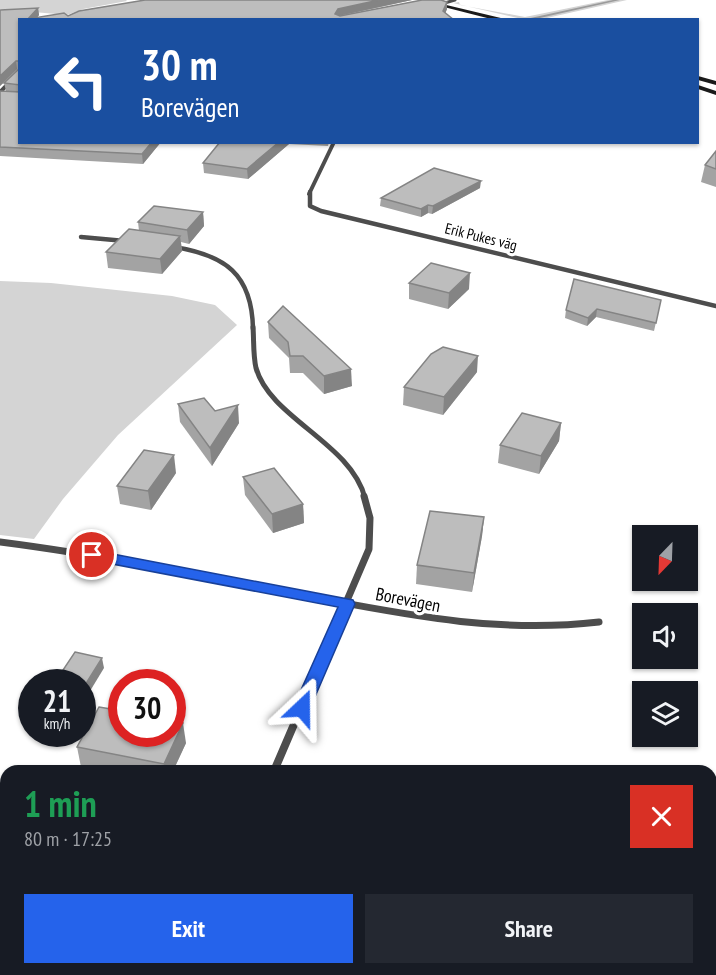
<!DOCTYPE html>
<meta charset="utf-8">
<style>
body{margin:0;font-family:"PT Sans Narrow",sans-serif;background:#242831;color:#f1f3f6;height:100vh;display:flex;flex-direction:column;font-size:22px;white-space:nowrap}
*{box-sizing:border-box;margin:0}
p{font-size:20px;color:#9ea1a6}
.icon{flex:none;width:33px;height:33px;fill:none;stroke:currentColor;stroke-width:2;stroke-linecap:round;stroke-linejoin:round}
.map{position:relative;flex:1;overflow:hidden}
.details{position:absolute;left:0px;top:765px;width:717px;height:210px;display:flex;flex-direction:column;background:#171b24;border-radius:18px 18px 0 0;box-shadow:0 2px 4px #0004}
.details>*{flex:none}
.hud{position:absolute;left:18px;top:18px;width:681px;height:126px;border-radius:0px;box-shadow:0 2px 4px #0004;background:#1a4fa0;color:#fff;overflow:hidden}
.needle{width:39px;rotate:203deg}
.fabs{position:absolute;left:632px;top:525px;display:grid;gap:12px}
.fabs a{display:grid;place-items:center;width:66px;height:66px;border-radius:0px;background:#171b24;box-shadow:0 2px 4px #0004;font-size:30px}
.speed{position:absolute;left:18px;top:669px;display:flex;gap:12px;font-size:30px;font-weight:700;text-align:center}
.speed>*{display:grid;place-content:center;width:78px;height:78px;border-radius:50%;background:#171b24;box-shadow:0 2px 4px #0004;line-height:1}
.speed small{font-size:15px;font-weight:400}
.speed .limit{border:9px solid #d22;background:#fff;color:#111}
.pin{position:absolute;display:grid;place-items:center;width:51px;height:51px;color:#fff;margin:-26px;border:3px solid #fff;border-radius:50%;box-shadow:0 2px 6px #0007}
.me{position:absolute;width:66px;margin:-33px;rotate:23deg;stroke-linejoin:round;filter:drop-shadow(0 0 4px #0008)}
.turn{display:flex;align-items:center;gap:21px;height:126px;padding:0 24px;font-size:27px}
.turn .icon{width:78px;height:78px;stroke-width:2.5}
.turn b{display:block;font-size:42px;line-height:51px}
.round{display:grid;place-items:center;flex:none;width:63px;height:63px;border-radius:0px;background:#242831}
.head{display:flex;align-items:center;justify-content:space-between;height:102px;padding:0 24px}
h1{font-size:36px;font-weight:800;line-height:45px;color:#1e9e55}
.primary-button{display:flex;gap:12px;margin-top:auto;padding:12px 24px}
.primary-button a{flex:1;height:69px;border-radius:0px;background:#2563eb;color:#fff;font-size:24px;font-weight:800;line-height:69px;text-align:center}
.primary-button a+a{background:#242831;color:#f1f3f6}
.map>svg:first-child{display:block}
</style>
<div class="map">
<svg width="716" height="975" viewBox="0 0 716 975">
<rect width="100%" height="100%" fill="#fff"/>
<g fill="#d4d4d4">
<path d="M 0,0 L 126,0 L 127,1 L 83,9 L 67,15 L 0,9 Z"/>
<path d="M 608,0 L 627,0 L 538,20 L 522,19 L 453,3 L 459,2 L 460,5 L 525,17 Z"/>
<path d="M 0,281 L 51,283 L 172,296 L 215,305 L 237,325 L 118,435 L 63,499 L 34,539 L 0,535 Z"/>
</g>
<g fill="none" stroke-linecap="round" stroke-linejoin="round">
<path fill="#9b9b9b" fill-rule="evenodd" d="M 613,0 L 620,0 L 531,20 L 526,19 Z"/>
<g stroke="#4d4d4d" stroke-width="3">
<path d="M 441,4 L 455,0"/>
<path d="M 6,86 L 20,72"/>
</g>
<g stroke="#4d4d4d" stroke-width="4">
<path d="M 0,92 L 7,85"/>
<path d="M 309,194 L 334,142"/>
</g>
<g stroke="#4d4d4d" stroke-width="4.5">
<path d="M 310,192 L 310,206 L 321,211 L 716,306"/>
<path d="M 81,237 L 125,241"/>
<path d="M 174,247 C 225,255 252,274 253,329"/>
</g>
<path stroke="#4d4d4d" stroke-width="5" d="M 253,327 C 254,341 253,355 256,368 C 270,418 351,443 365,498"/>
<g stroke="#4d4d4d" stroke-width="7">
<path d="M 0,542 C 101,555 201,575 301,595 C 403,614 495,634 599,622"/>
<path d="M 300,710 L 369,549 L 370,518 L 364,496"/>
</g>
<g stroke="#4d4d4d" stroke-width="8">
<path d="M 274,771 L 301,708"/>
<path d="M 187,975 L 190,969"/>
</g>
<g fill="#1a1a1a" fill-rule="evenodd">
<path d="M 438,3 L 505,19 L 505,20 L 495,20 L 436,5 Z"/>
<path d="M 698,76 L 716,81 L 716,85 L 698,80 Z"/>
<path d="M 698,85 L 716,91 L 716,95 L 698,89 Z"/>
</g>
</g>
<g fill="#a3a3a3">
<path d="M 145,0 L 412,0 L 340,16 L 422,0 L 441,0 L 447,2 L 447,9 L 445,13 L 454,20 L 20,20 L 20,142 L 161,142 L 143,164 L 0,156 L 0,91 L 6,91 L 4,83 L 18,69 L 0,86 L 0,10 L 38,8 L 39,15 L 37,18 L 64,13 L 68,16 L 79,11 Z"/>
<path d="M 220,142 L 329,142 L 328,146 L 289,144 L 248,179 L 204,173 L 203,163 Z"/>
<path d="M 716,151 L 716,187 L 701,182 L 705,165 Z"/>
<path d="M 480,188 L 432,214 L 428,213 L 421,217 L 380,206 L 381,198 Z"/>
<path d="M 203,212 L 204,226 L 189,244 L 181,242 L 182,251 L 162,274 L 108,268 L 106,252 L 139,231 L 138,222 Z"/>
<path d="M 574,279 L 659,309 L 654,331 L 596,317 L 587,326 L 565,318 L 566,310 Z"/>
<path d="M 409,283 L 469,289 L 448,309 L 409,299 Z"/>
<path d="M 268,322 L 352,386 L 324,394 L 303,373 L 290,373 L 289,358 L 269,338 Z"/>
<path d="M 477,372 L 443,415 L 403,405 L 404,387 Z"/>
<path d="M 178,404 L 239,423 L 212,466 L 180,422 Z"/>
<path d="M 561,423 L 559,441 L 539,474 L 498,463 L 500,445 Z"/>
<path d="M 176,473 L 151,510 L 120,504 L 117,486 Z"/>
<path d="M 243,477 L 303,504 L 304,523 L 273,533 L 245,495 Z"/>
<path d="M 484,517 L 482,536 L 472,592 L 416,584 L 417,565 Z"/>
<path d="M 186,743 L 173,771 L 103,771 L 81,767 L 77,747 Z"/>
</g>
<g fill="#848484">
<path d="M 379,0 L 412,0 L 338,16 L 335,14 L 338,9 Z"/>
<path d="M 447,2 L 447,9 L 443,19 L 443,11 Z"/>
<path d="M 38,8 L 39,15 L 35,20 L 28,20 Z"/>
<path d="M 16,61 L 17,69 L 0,86 L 0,76 Z"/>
<path d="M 152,142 L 161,142 L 143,164 L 142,154 Z"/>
<path d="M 279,142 L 289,142 L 289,144 L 248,179 L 247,169 Z"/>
<path d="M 481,181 L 480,188 L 432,214 L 433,206 Z"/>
<path d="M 428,205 L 428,213 L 421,217 L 421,209 Z"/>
<path d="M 203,212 L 204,226 L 189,244 L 187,230 Z"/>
<path d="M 180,236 L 182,251 L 162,274 L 160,259 Z"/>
<path d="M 470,273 L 469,289 L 448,309 L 449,293 Z"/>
<path d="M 597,309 L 596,317 L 587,326 L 588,318 Z"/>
<path d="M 478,356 L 477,372 L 443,415 L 444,397 Z"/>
<path d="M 351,369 L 352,386 L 324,394 L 324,376 Z"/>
<path d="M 238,405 L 239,423 L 212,466 L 210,448 Z"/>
<path d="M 561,423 L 559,441 L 539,474 L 541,456 Z"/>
<path d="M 174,455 L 176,473 L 151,510 L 148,491 Z"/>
<path d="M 303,504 L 304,523 L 273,533 L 272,514 Z"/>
<path d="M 484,517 L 482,536 L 472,592 L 474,573 Z"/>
<path d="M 102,658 L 104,668 L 84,701 L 82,690 Z"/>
<path d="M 183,723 L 186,743 L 173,771 L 165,771 L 164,764 Z"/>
<path d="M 0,908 L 3,918 L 0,924 Z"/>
<path d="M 22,969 L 39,969 L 36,975 L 18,975 Z"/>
</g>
<g fill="#bdbdbd" stroke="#848484" stroke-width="1.5">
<path d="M 145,0 L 379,0 L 338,9 L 335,14 L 340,16 L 422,0 L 441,0 L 447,2 L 443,11 L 454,20 L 20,20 L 20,61 L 16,61 L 0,76 L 0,10 L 38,8 L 28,19 L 64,13 L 68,16 L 79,11 Z"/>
<path d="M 20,68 L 20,85 L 4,83 Z"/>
<path d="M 0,91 L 20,92 L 20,142 L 152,142 L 142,154 L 0,147 Z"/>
<path d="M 220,142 L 279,142 L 247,169 L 203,163 Z"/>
<path d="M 716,151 L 716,169 L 705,165 Z"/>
<path d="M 434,168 L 481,181 L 433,206 L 428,205 L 421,209 L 381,198 Z"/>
<path d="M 154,206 L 203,212 L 187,230 L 138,222 Z"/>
<path d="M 129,229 L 180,236 L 160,259 L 106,252 Z"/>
<path d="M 431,263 L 470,273 L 449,293 L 409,283 Z"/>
<path d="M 574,279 L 661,300 L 656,323 L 597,309 L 588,318 L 566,310 Z"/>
<path d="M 283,306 L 351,369 L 324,376 L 303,356 L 290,356 L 288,342 L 268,322 Z"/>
<path d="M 443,347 L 478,356 L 444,397 L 404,387 L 431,354 Z"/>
<path d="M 204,398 L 215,411 L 238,405 L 210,448 L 178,404 Z"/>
<path d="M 522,413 L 561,423 L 541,456 L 500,445 Z"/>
<path d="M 144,450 L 174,455 L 148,491 L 117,486 Z"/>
<path d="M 274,468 L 303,504 L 272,514 L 243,477 Z"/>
<path d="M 430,511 L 484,517 L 474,573 L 417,565 Z"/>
<path d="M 75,652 L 102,658 L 82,690 L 82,682 L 55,682 Z"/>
<path d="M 99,707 L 122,711 L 122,734 L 172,734 L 172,721 L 183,723 L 164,764 L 77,747 Z"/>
<path d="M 0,933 L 6,935 L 6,969 L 22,969 L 18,975 L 0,975 Z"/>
</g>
<path fill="#2563eb" stroke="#184099" stroke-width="1.5" d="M 92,550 L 353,600 L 355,604 L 308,713 L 296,713 L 293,708 L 338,607 L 86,559 L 84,555 L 86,552 Z"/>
<g text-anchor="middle" stroke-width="6" stroke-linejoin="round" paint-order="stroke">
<g font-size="15" fill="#000" stroke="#fff">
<text transform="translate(481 237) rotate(14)" y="5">Erik Pukes väg</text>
</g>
<g font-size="18" fill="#000" stroke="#fff">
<text transform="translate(408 600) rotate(11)" y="6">Borevägen</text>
</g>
</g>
</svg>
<div class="fabs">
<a><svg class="needle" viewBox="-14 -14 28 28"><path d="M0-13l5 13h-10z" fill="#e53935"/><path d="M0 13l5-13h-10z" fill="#9ea1a6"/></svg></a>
<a><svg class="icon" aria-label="sound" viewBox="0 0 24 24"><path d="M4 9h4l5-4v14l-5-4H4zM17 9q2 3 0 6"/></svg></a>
<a><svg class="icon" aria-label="layers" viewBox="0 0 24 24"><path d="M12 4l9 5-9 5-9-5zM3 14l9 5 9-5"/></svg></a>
</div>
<div class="speed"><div>21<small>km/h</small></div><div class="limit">30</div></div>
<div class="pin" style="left:92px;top:555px;background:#d93025"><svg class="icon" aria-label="arrive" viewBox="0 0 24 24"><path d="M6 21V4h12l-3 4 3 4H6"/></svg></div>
<svg class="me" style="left:302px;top:708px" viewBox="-20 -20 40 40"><path d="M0-17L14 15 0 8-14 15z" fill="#2563eb" stroke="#fff" stroke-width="4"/></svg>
<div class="hud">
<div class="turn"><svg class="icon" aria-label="left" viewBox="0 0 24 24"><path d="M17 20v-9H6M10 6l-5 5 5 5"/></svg><div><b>30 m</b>Borevägen</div></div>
</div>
<section class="details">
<div class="head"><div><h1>1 min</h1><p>80 m · 17:25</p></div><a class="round" style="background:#d93025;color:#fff"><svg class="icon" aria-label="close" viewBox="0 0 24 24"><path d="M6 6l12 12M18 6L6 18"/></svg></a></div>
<div class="primary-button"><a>Exit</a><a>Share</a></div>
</section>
</div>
